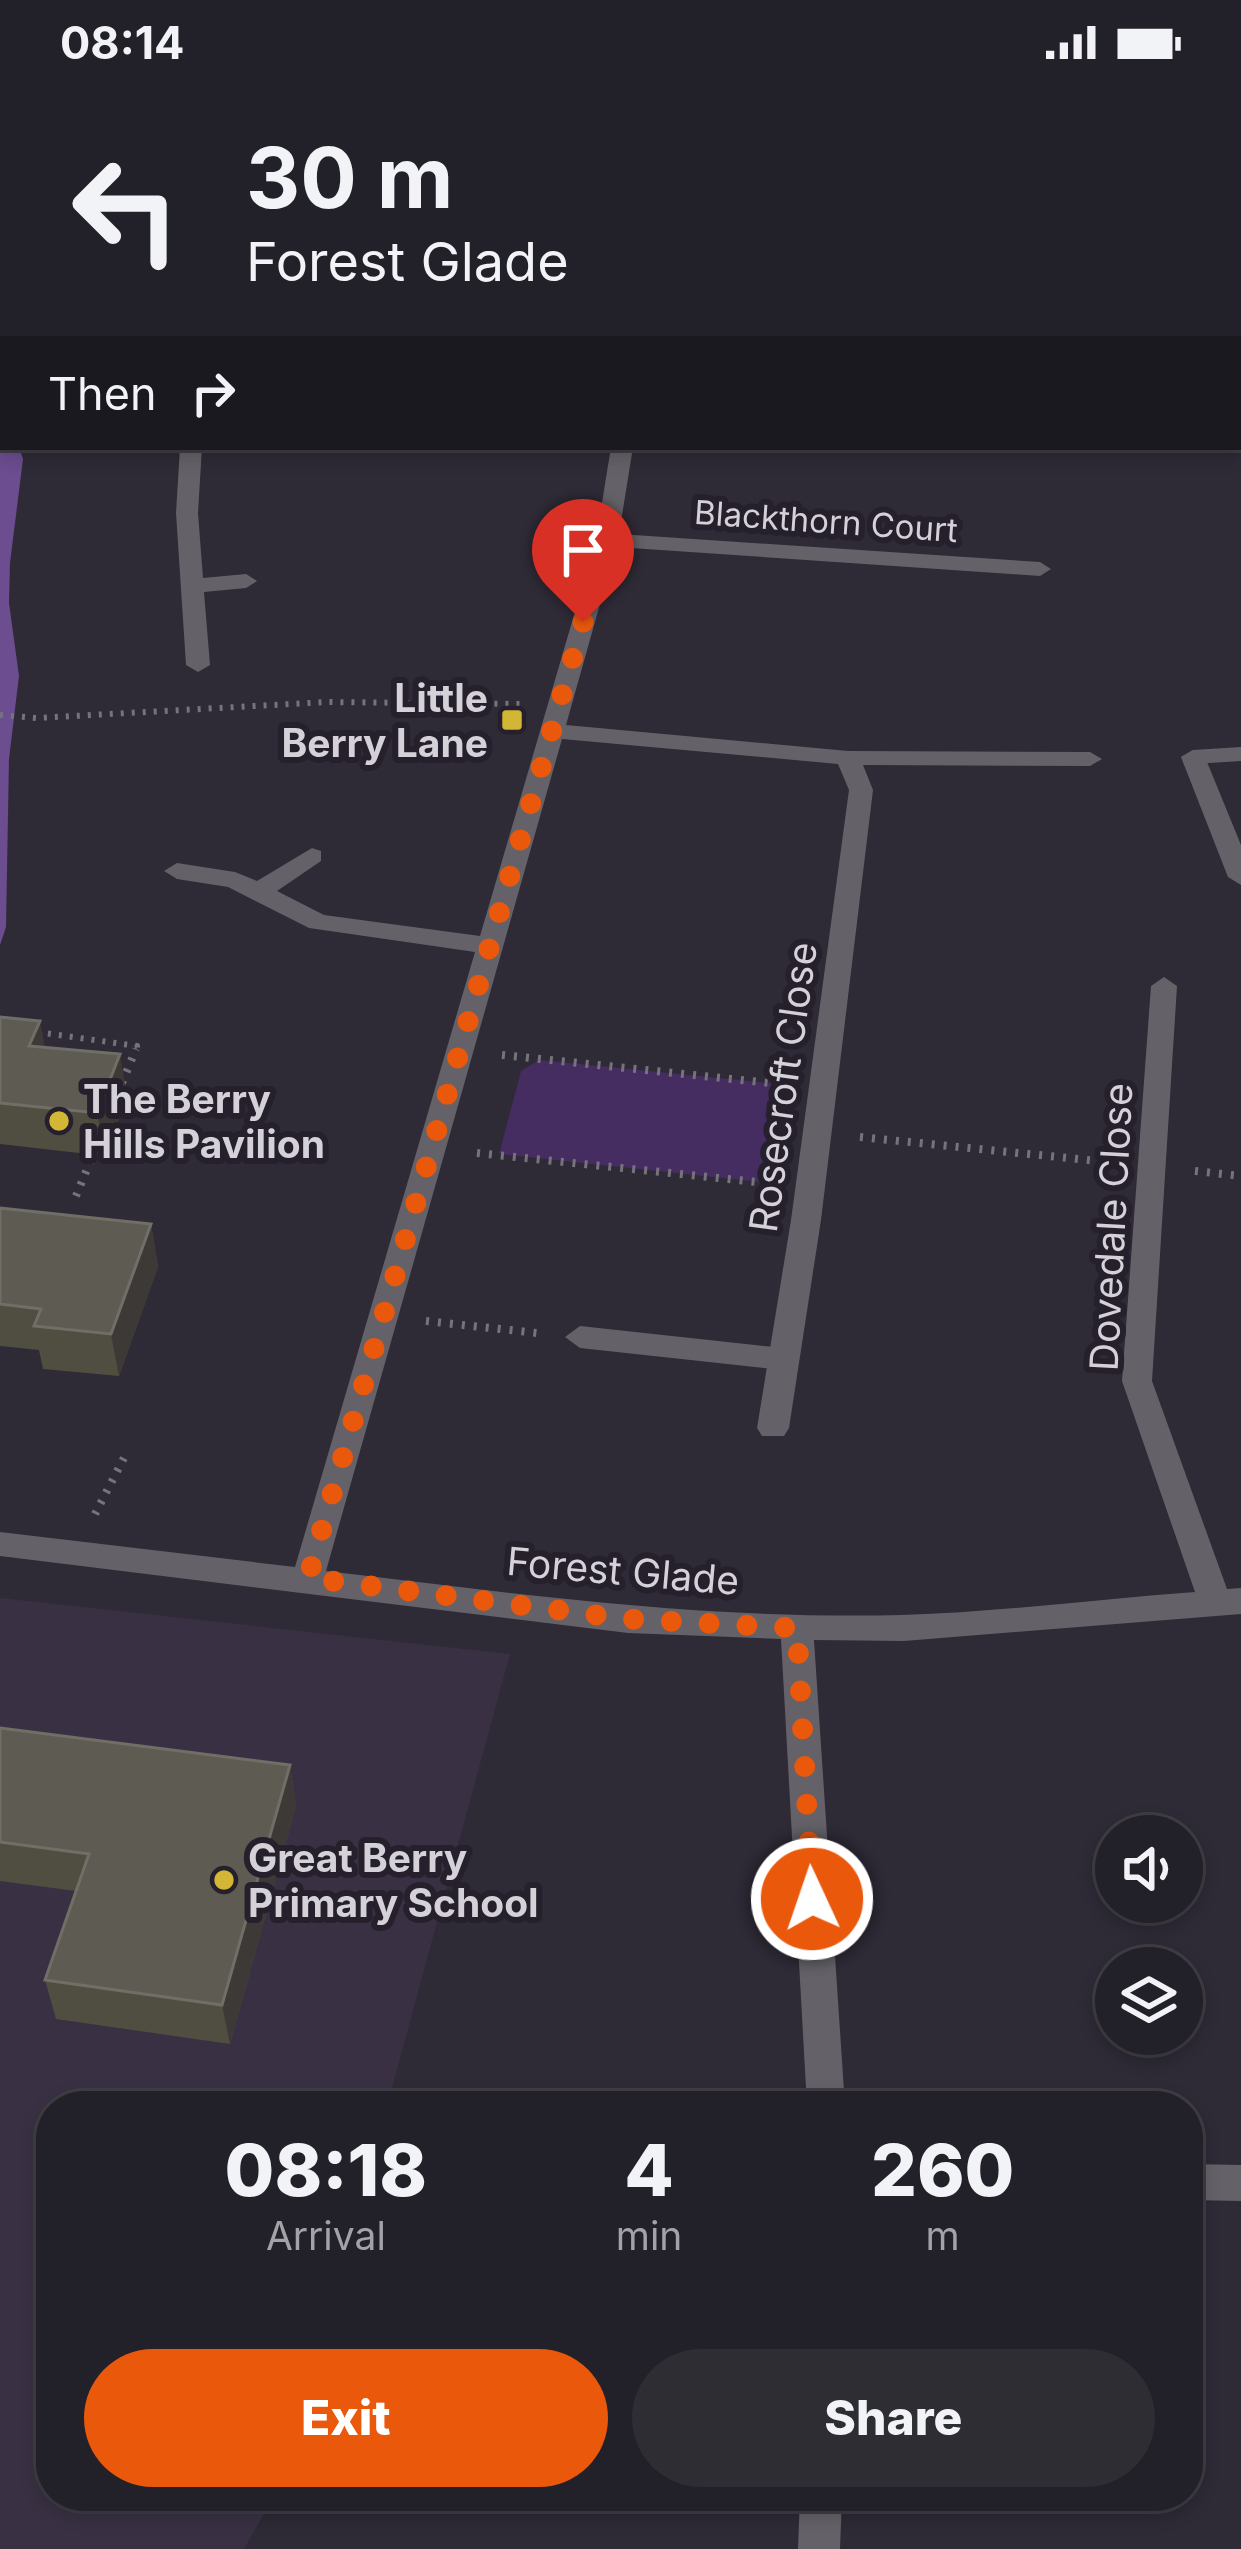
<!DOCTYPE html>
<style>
body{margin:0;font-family:Inter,sans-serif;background:#2e2d34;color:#f1f3f6;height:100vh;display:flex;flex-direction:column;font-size:45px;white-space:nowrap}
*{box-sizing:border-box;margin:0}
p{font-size:39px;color:#a2a3a8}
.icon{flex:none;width:66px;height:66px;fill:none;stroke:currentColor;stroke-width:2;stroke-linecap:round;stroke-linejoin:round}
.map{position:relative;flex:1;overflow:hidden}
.details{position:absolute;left:36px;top:2007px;width:1167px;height:420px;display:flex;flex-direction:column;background:#222028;border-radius:48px;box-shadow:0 6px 18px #0003,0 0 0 3px #3f3e45}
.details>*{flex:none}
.banner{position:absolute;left:0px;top:0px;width:1242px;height:366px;box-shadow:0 6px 18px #0003,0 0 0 3px #3f3e45;background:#222028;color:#f1f3f6;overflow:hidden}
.buttons{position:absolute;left:1095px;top:1731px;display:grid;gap:24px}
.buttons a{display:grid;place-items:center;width:108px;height:108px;border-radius:50%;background:#222028;box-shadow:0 6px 18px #0003,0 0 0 3px #3f3e45;font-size:60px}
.pin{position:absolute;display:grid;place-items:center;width:102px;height:102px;color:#fff;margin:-123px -51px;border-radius:50% 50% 50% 0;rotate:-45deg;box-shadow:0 0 12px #0007}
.pin .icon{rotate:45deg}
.me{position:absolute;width:132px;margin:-66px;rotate:357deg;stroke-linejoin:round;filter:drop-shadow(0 0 9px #0008)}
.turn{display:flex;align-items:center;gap:42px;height:252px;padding:0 48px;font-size:54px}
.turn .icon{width:156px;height:156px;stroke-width:2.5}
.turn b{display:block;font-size:84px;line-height:102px}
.then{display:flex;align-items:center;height:114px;padding:0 48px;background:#0003;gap:24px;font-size:45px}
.eta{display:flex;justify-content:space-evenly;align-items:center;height:204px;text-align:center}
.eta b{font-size:72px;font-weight:800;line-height:84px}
.primary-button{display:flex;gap:24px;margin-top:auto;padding:24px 48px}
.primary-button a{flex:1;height:138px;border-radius:72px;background:#ea580c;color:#fff;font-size:48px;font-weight:800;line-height:138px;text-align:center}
.primary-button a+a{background:#2e2d34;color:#f1f3f6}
.status{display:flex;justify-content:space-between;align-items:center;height:84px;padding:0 60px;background:#222028;direction:ltr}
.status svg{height:33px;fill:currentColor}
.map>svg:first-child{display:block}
</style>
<div class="status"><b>08:14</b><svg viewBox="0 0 49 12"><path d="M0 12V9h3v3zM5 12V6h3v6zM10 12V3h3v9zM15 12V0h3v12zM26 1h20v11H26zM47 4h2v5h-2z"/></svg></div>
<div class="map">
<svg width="1241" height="2465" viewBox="0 0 1241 2465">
<rect width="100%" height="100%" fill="#2e2a36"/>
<path fill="#393143" d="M 0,1514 L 510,1570 L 387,2022 L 51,2022 L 51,2412 L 274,2412 L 244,2465 L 0,2465 Z"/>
<path fill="#452c61" d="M 539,976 L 778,1000 L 760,1098 L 499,1070 L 521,987 Z"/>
<path fill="#6b4d90" d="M 0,0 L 51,3 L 3,3 L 3,363 L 19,363 L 23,375 L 10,479 L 9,519 L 19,592 L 9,675 L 6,843 L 0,861 Z"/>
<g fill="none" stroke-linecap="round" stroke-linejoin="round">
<g stroke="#77737d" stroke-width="6" stroke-dasharray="3 8" stroke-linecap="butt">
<path d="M 0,631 L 37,634 L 327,618 L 520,620"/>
<path d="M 37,948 L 137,962 L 135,968"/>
</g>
<g stroke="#77737d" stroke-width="8" stroke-dasharray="3 9" stroke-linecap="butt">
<path d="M 502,971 L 780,1000"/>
<path d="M 122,999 L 136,965"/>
<path d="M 860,1053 L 1108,1078"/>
<path d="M 477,1069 L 767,1099"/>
<path d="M 1195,1087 L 1241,1092"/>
<path d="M 76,1112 L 96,1063"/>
<path d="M 426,1237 L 537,1249"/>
<path d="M 95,1430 L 125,1372"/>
</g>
<g fill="#646268" fill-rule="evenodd">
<path d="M 1193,666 L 1205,673 L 1241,761 L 1241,801 L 1228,793 L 1181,673 Z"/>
<path d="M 580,1242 L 782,1264 L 797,1275 L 782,1286 L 580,1264 L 565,1253 Z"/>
</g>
<g fill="#646268" fill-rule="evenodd">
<rect x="633" y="0" width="18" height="3"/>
<rect x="1239" y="109" width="2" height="12"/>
<rect x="1239" y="245" width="2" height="12"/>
<path d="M 1239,351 L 1241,351 L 1241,364 L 1236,363 Z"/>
<path d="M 180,363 L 202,363 L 198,429 L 203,494 L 246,490 L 257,497 L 246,504 L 204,508 L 210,581 L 198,588 L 186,581 L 176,429 Z"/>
<path d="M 611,363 L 633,363 L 619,450 L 1040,478 L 1051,485 L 1040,492 L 616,463 L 566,641 L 848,667 L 1090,668 L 1102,675 L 1090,682 L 863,681 L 873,706 L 821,1136 L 789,1344 L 784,1352 L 762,1352 L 757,1344 L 791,1136 L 849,706 L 838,680 L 562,655 L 326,1487 C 518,1510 709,1536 902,1531 C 1000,1528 1098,1515 1195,1508 L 1122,1297 L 1151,902 L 1164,893 L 1177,902 L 1152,1297 L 1227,1505 L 1241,1504 L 1241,1530 L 904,1557 L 814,1556 L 845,2022 L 807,2022 L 781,1555 L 628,1549 L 0,1472 L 0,1448 L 295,1483 L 475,868 L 309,844 L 228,803 L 177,795 L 164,787 L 177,779 L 235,788 L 257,797 L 312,764 L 321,767 L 321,777 L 277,807 L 324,831 L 480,852 L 596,456 Z"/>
<path d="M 1241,663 L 1241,677 L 1193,680 L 1181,673 L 1193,666 Z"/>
<path d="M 1188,2080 L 1241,2081 L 1241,2117 L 1188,2116 Z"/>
<path d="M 800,2412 L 842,2412 L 840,2465 L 798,2465 Z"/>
</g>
</g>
<g fill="#504d41">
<path d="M 0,933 L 45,963 L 127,1013 L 105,1072 L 0,1060 Z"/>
<path d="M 0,1124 L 151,1140 L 158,1183 L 119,1292 L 43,1285 L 39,1266 L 0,1262 Z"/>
<path d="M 0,1644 L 290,1681 L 296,1722 L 230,1960 L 56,1935 L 45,1896 L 76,1807 L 0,1797 Z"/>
</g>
<g fill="#3c3936">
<path d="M 40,937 L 48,979 L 29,962 Z"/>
<path d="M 120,970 L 127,1013 L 105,1072 L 97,1029 Z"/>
<path d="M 151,1140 L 158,1183 L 119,1292 L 111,1250 Z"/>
<path d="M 290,1681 L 296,1722 L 230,1960 L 222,1921 Z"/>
</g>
<g fill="#5e5b52" stroke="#716e67" stroke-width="3">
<path d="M 0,933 L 40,937 L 29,962 L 120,970 L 97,1029 L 0,1019 Z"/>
<path d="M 0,1124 L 151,1140 L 111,1250 L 34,1242 L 41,1225 L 0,1220 Z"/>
<path d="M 0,1644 L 290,1681 L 222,1921 L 45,1896 L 89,1770 L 0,1758 Z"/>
</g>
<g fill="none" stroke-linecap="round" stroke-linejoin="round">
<path stroke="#ea580c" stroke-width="21" stroke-dasharray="0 37.8" d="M 583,538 L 308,1494 L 628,1535 L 797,1544 L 812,1815"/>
</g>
<g fill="#d3b635" stroke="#25202b" stroke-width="4.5">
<rect x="500" y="624" width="24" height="24" rx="6"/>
<circle cx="59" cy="1037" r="12"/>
<circle cx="224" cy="1796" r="12"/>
</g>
<g text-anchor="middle" stroke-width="12" stroke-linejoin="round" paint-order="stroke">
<g font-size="33" fill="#d4d1d8" stroke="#25202b">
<text transform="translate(826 437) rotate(4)" y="12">Blackthorn Court</text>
</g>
<g font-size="39" font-weight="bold" fill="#d4d1d8" stroke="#25202b" text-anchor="start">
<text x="488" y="628" text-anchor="end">Little<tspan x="488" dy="45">Berry Lane</tspan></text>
<text x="83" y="1029">The Berry<tspan x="83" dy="45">Hills Pavilion</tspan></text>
<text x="248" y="1788">Great Berry<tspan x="248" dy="45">Primary School</tspan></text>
</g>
<g font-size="39" fill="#d4d1d8" stroke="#25202b">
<text transform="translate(783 1003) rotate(-82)" y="14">Rosecroft Close</text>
<text transform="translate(1111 1143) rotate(-87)" y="14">Dovedale Close</text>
<text transform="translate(623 1487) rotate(5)" y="14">Forest Glade</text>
</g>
</g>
</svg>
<div class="buttons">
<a><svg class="icon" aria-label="sound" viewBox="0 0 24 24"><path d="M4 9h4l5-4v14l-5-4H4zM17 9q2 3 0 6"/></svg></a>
<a><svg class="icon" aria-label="layers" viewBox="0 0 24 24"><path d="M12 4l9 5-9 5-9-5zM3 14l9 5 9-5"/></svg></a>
</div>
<div class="pin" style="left:583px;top:538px;background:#d93025"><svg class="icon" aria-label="arrive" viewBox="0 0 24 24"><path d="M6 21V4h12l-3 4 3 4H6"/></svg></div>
<svg class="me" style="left:812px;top:1815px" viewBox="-20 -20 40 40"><circle r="17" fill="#ea580c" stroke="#fff" stroke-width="3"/><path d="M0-11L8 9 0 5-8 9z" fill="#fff"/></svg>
<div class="banner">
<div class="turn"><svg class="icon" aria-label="left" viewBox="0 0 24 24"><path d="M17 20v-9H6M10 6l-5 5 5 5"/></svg><div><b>30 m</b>Forest Glade</div></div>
<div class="then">Then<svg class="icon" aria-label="right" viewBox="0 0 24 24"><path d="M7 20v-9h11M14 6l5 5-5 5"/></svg></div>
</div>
<section class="details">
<div class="eta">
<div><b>08:18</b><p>Arrival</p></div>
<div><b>4</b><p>min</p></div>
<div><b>260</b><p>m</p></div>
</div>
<div class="primary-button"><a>Exit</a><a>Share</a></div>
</section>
</div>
